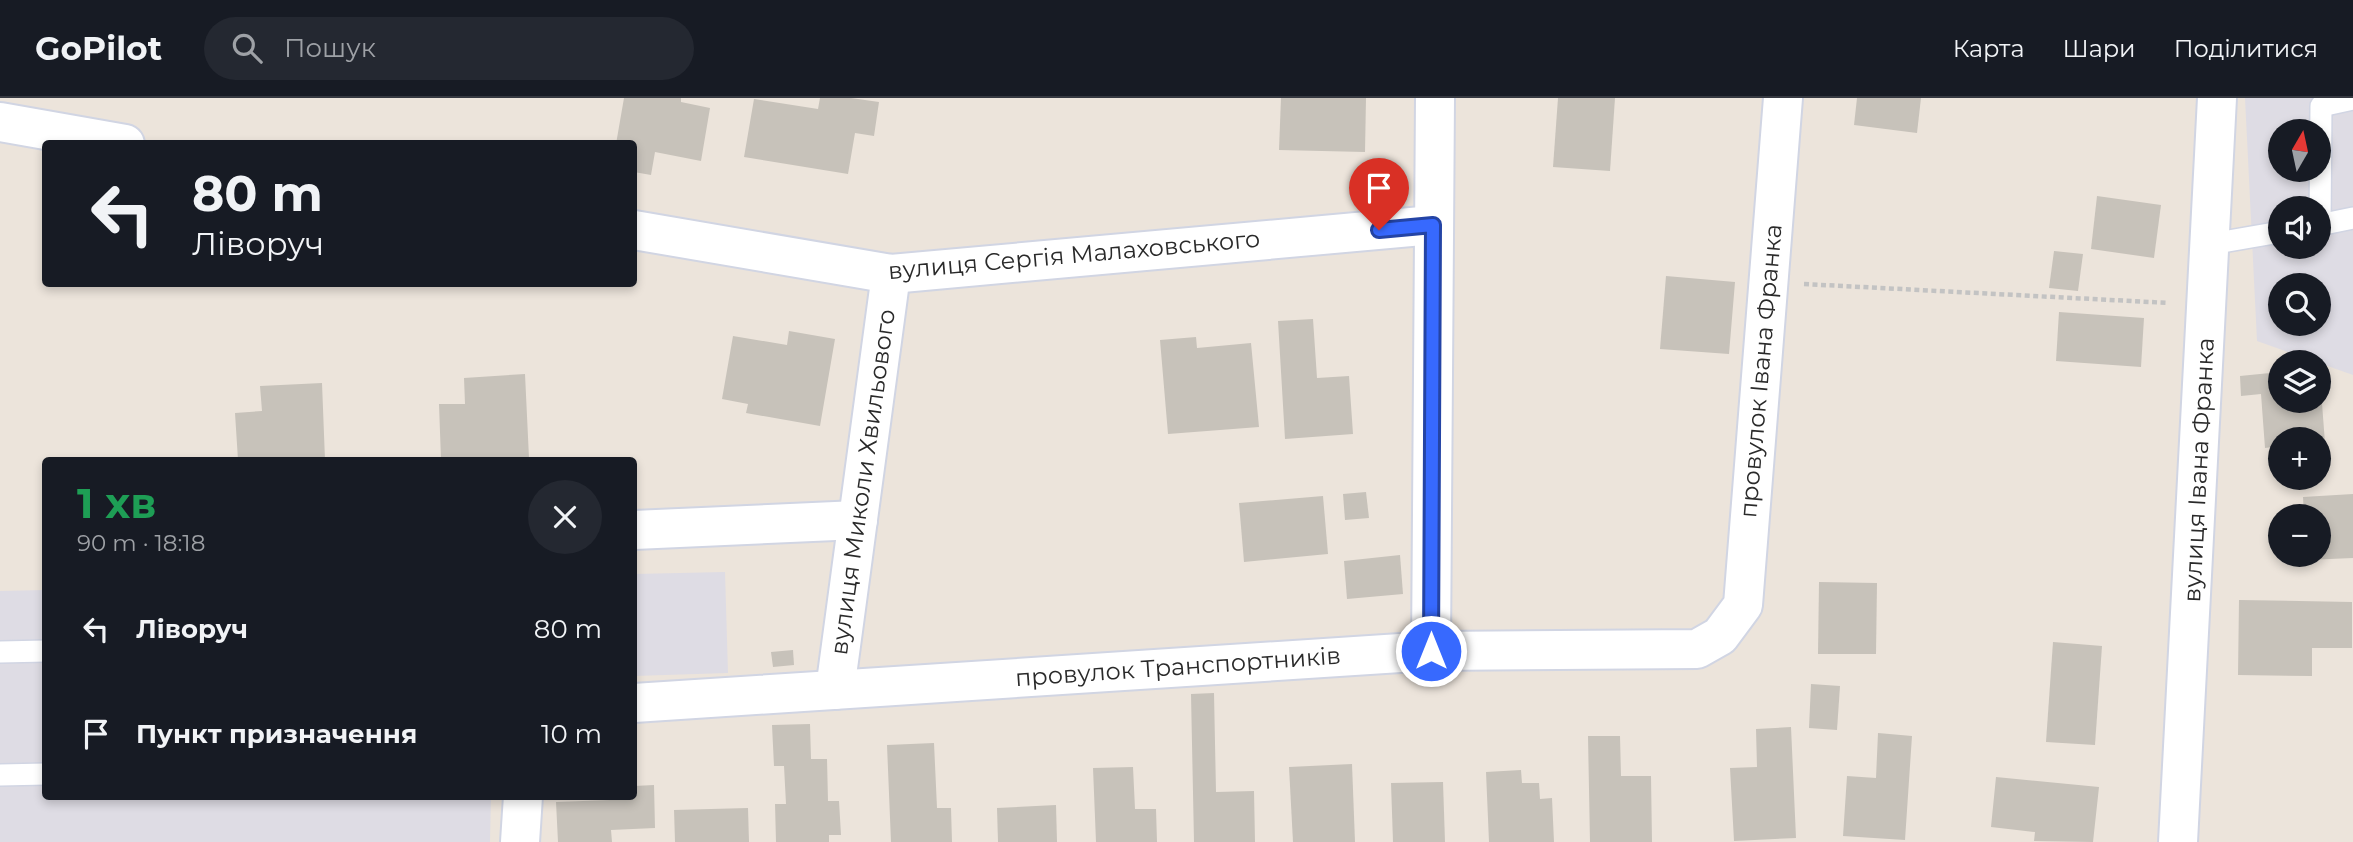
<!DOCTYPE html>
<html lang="uk">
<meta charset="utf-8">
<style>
body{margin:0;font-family:Montserrat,sans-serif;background:#242831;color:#f1f3f6;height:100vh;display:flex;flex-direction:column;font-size:26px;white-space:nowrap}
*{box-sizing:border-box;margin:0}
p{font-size:23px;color:#9ea1a6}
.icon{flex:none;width:38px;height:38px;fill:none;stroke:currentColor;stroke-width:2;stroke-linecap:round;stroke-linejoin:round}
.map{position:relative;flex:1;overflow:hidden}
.sheet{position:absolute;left:42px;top:359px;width:595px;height:343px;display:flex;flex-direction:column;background:#171b24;border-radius:7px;box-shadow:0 4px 10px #0003}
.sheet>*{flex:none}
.hud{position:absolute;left:42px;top:42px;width:595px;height:147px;border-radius:7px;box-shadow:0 4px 10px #0003;background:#171b24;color:#f1f3f6;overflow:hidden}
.needle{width:46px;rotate:9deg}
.tools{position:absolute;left:2268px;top:21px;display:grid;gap:14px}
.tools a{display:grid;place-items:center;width:63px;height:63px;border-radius:50%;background:#171b24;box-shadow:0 4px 10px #0003;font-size:35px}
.pin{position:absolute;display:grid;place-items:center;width:60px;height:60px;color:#fff;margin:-72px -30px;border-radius:50% 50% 50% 0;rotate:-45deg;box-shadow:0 0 7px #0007}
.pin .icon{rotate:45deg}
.me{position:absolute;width:77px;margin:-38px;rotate:0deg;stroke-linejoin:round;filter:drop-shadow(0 0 5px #0008)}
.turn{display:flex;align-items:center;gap:24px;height:147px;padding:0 35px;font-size:32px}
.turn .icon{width:91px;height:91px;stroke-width:2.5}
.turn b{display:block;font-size:49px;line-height:60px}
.round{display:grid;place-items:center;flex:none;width:74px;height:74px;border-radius:37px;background:#242831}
.summary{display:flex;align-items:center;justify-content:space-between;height:119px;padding:0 35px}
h1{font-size:42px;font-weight:700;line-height:52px;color:#1e9e55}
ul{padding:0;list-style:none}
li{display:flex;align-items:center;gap:21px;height:105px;padding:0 35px}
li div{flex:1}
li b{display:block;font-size:26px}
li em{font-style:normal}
header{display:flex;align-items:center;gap:42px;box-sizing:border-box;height:98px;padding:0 35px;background:#171b24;border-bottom:2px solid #363941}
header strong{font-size:33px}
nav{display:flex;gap:38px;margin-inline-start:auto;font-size:24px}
.search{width:490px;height:63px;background:#242831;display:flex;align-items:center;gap:18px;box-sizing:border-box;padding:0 24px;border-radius:38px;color:#9ea1a6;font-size:26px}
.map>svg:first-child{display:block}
</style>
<header>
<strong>GoPilot</strong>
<div class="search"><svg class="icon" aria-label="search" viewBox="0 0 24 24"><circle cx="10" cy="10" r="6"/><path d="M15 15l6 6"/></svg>Пошук</div>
<nav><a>Карта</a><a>Шари</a><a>Поділитися</a></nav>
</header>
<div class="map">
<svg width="2353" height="744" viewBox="0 0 2353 744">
<rect width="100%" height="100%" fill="#ece4db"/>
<g fill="#dedce4" fill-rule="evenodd">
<path d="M 2245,0 L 2353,0 L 2353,277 L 2257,243 ZM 2280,33 L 2319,33 L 2319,72 L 2280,72 ZM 2280,110 L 2319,110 L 2319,149 L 2280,149 ZM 2280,187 L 2319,187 L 2319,226 L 2280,226 Z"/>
<path d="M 725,474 L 728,575 L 634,578 L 634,476 Z"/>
<path d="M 45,492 L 46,698 L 491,698 L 490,744 L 0,744 L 0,493 Z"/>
</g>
<g fill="#c7c2ba">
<path d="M 624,0 L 681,0 L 681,4 L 710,10 L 701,63 L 655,54 L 651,77 L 634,74 L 634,46 L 616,46 Z"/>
<path d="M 820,0 L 851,0 L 879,4 L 874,38 L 855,35 L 848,76 L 744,59 L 754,1 L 818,11 Z"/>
<path d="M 1281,0 L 1366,0 L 1365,54 L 1279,52 Z"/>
<path d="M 1558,0 L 1615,0 L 1610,73 L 1553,69 Z"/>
<path d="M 1857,0 L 1921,0 L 1917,35 L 1854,27 Z"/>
<path d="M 2097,98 L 2161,107 L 2154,160 L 2091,151 Z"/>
<path d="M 2054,153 L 2083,156 L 2078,193 L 2049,190 Z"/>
<path d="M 1666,178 L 1735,184 L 1729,256 L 1660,251 Z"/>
<path d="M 2059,214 L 2144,220 L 2141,269 L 2056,263 Z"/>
<path d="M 1313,221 L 1317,280 L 1349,278 L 1353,336 L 1285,341 L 1278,223 Z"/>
<path d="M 789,233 L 835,241 L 820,328 L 746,315 L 748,306 L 722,301 L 733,238 L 787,247 Z"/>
<path d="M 1196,239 L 1197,250 L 1251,245 L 1259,329 L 1168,336 L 1160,242 Z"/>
<path d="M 2280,274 L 2280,303 L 2319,303 L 2319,292 L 2321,292 L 2325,345 L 2319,345 L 2319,341 L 2280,341 L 2280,348 L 2265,350 L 2261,296 L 2241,298 L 2240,278 Z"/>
<path d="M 525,276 L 529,360 L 441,362 L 439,306 L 465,306 L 464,280 Z"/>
<path d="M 322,285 L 325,362 L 238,362 L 235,315 L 262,313 L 260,288 Z"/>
<path d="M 1366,394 L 1369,420 L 1345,422 L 1343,396 Z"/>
<path d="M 2353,396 L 2353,460 L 2306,462 L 2305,457 L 2319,457 L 2319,418 L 2304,418 L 2303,399 Z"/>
<path d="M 1323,398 L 1328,456 L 1244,464 L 1239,405 Z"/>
<path d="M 1400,457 L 1403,496 L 1347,501 L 1344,463 Z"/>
<path d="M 1819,484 L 1877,485 L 1876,556 L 1818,556 Z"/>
<path d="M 2239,502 L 2352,504 L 2352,550 L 2312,550 L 2312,578 L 2238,577 Z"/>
<path d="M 2053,544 L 2102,548 L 2095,647 L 2046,644 Z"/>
<path d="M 793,552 L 794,567 L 773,569 L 771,554 Z"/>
<path d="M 1811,586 L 1840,588 L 1837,632 L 1809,630 Z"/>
<path d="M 1214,595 L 1216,694 L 1254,693 L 1255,744 L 1194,744 L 1191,596 Z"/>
<path d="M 810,626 L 811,661 L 827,661 L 828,703 L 839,703 L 841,737 L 829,737 L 829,744 L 776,744 L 775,706 L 786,706 L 784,668 L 774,668 L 772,627 Z"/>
<path d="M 1791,629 L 1796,740 L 1734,743 L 1730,670 L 1757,669 L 1756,631 Z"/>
<path d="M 1878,635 L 1912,638 L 1905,742 L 1843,738 L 1847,678 L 1876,680 Z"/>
<path d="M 1588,638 L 1620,638 L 1621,678 L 1651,678 L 1652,744 L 1590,744 Z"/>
<path d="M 934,645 L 937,710 L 951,710 L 952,744 L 891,744 L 887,647 Z"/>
<path d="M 1352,666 L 1355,744 L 1293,744 L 1289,669 Z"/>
<path d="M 1133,669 L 1135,711 L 1156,711 L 1157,744 L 1096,744 L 1093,670 Z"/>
<path d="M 1521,672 L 1522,685 L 1539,685 L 1540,701 L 1552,700 L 1554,744 L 1489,744 L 1486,674 Z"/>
<path d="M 1996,679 L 2099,689 L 2093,744 L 2034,743 L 2035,734 L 1991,729 Z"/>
<path d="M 1443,684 L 1445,744 L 1393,744 L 1391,685 Z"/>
<path d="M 654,687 L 655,730 L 611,732 L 612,744 L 558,744 L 556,704 L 610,702 L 610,698 L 634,698 L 634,688 Z"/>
<path d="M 1056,707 L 1057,744 L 998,744 L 997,710 Z"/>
<path d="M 748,710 L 749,744 L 675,744 L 674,712 Z"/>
</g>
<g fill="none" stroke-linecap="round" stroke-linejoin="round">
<defs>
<g id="service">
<path d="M 2319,127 L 2353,120"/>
<path d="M 2320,127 L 2321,8 L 2353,1"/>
<path d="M 2211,146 L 2280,134"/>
<path d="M 0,554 L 46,553"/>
<path d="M 0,677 L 46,676"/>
</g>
<g id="minor">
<path d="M 0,24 L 125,46"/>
<path d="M 634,132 L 891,176 L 1433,127"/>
<path d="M 634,432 L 858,422"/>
<path d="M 1431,553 L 1435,0"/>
<path d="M 835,592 L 891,176"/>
<path d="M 634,605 L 1431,553 L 1697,551 L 1720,538 L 1743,507 L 1783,0"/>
<path d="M 520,744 L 523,698"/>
<path d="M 2178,744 L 2217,0"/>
</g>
</defs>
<use href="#service" stroke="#d1d5e3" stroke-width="24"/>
<use href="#minor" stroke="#d1d5e3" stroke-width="42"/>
<path stroke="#c3c3c3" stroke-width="4.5" stroke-dasharray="5 3.5" stroke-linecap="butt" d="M 1804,186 L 2169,205"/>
<use href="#service" stroke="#fff" stroke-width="21"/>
<use href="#minor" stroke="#fff" stroke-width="38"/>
</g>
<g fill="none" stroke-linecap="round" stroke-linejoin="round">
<defs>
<path id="route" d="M 1379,132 L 1433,127 L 1431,553"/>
</defs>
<use href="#route" stroke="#2444a5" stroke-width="18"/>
<use href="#route" stroke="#3769fe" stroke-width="12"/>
</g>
<g text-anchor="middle" stroke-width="7" stroke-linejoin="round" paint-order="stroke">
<g font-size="24" fill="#2a2a2a" stroke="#fff">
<text transform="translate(1074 157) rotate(-5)" y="8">вулиця Сергія Малаховського</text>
<text transform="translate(1761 273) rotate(-85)" y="8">провулок Івана Франка</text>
<text transform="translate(2199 372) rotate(-87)" y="8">вулиця Івана Франка</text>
<text transform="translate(863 384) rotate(-82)" y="8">вулиця Миколи Хвильового</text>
<text transform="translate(1178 569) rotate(-4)" y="8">провулок Транспортників</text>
</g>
</g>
</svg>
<div class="tools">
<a><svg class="needle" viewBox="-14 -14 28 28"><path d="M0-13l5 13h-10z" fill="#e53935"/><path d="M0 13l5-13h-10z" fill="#9ea1a6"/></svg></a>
<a><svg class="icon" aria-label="sound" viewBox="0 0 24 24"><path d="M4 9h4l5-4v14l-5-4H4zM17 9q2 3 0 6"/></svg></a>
<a><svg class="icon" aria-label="search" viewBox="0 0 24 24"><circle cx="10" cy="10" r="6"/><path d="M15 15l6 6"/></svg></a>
<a><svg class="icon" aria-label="layers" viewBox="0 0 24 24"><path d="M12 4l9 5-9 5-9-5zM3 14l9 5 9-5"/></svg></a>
<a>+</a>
<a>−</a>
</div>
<div class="pin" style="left:1379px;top:132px;background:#d93025"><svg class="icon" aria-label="arrive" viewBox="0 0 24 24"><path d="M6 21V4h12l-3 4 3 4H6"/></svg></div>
<svg class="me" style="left:1431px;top:553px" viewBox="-20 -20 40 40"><circle r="17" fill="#3769fe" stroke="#fff" stroke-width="3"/><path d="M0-11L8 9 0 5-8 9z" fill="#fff"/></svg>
<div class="hud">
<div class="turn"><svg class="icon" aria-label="left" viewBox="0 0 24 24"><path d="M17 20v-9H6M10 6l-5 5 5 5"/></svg><div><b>80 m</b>Ліворуч</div></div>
</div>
<section class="sheet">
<div class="summary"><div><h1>1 хв</h1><p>90 m · 18:18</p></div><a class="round"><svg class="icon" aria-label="close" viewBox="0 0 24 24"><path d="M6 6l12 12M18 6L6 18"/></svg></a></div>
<ul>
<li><svg class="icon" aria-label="left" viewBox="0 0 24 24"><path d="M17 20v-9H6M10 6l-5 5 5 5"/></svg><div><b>Ліворуч</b></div><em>80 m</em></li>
<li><svg class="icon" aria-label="arrive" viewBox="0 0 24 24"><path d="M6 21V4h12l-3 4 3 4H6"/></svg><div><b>Пункт призначення</b></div><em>10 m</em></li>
</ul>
</section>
</div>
